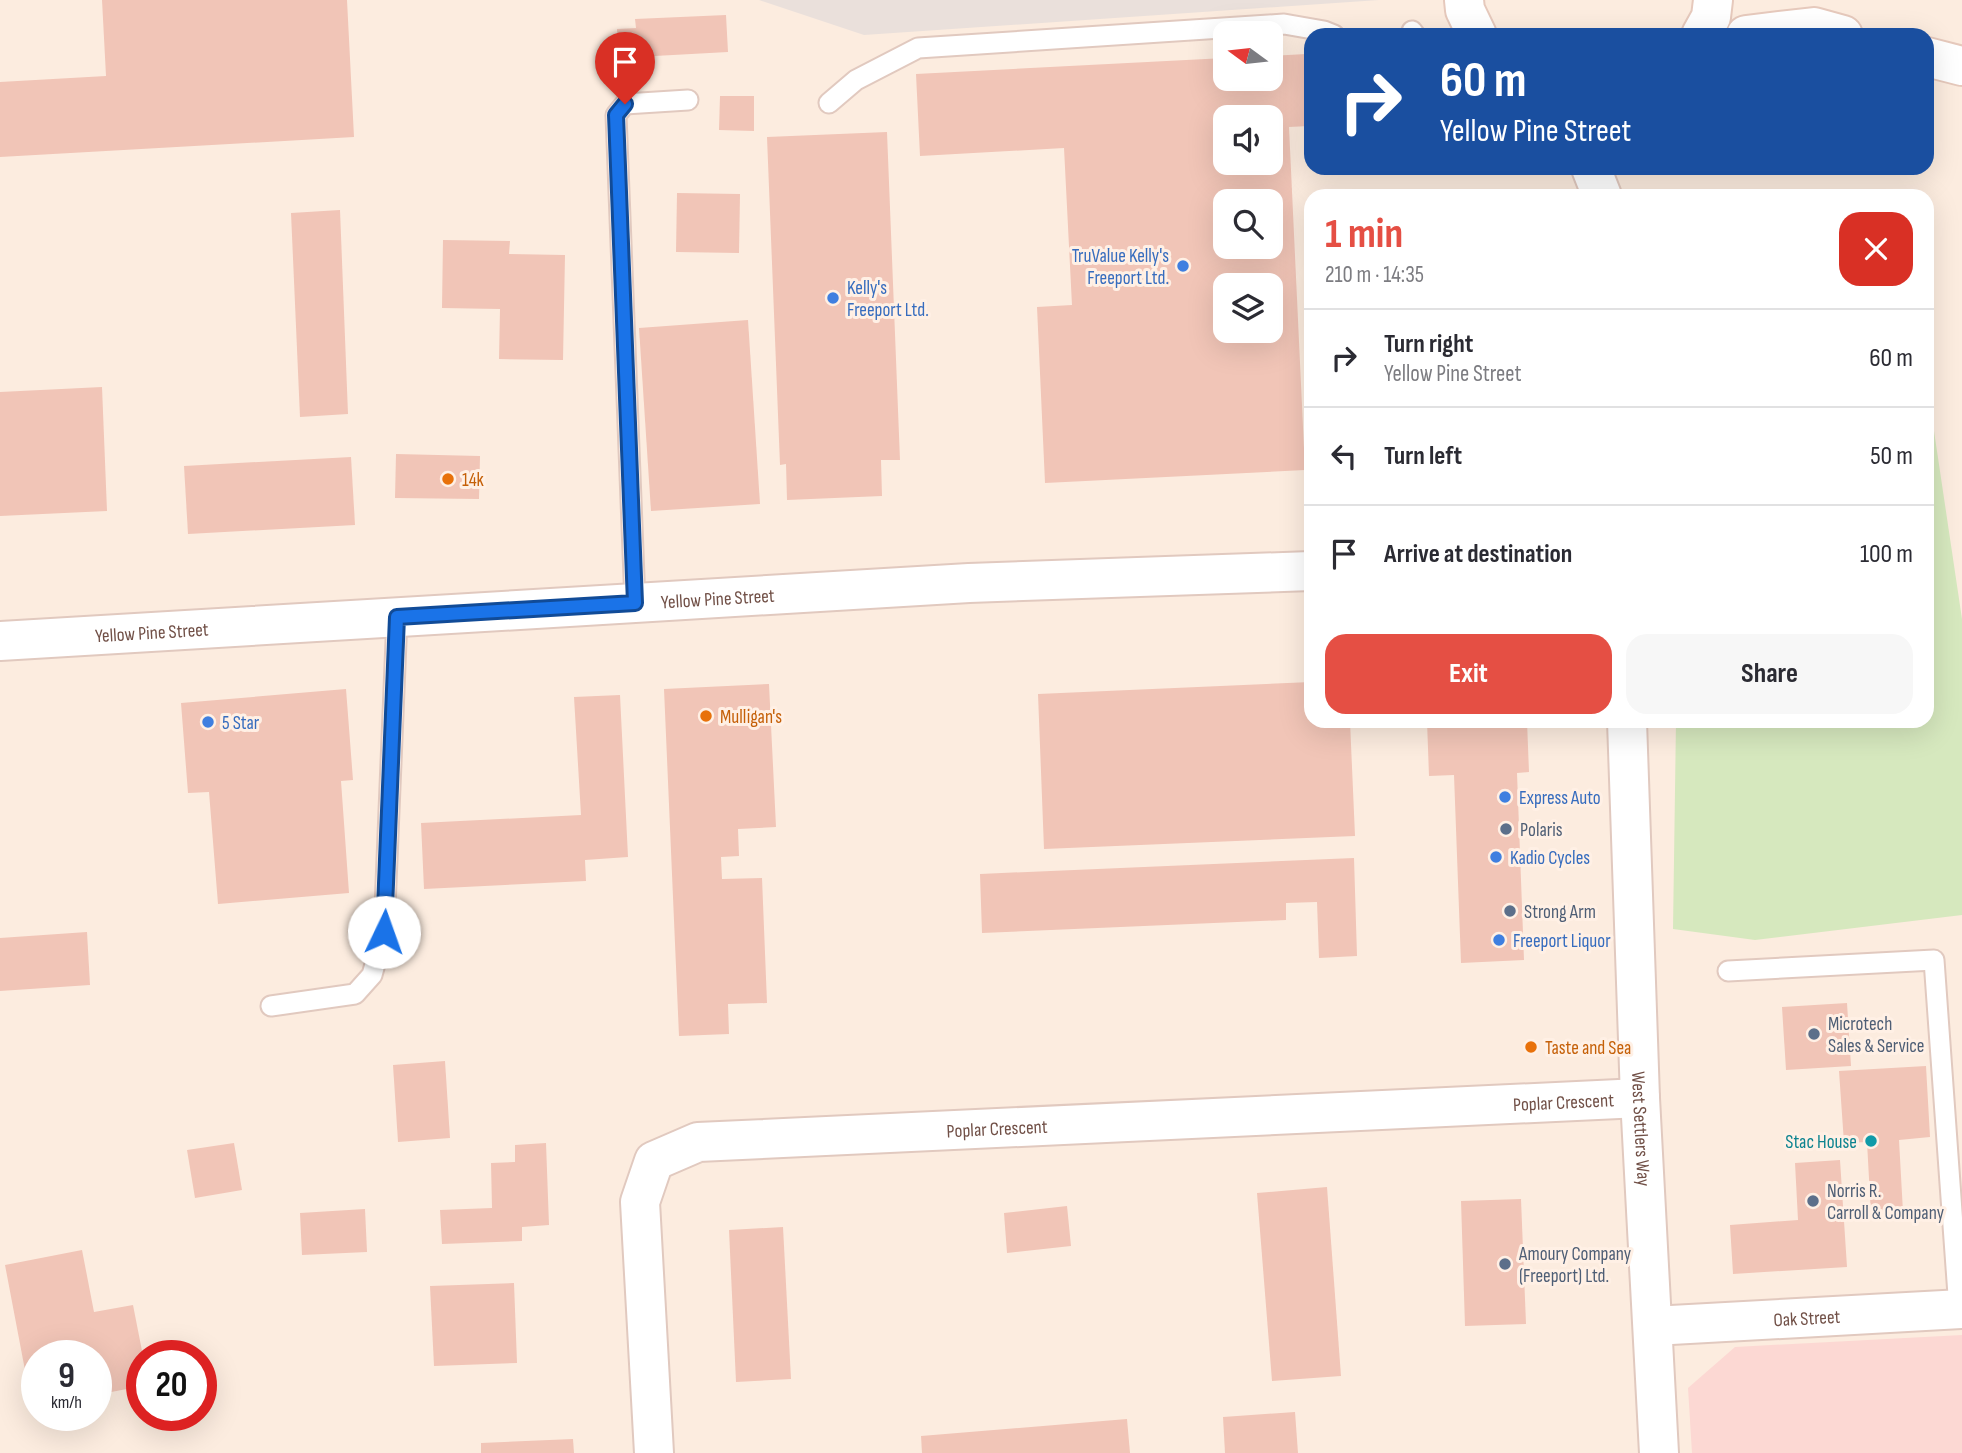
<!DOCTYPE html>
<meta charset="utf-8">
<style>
body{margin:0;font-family:"Sofia Sans Condensed",sans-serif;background:#f7f7f7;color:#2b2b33;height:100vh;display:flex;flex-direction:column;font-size:26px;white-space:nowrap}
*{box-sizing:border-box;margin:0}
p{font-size:23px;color:#7c7c81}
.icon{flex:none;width:38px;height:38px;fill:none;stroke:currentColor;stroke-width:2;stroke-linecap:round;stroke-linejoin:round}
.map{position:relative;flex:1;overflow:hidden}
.details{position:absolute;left:1304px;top:189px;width:630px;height:539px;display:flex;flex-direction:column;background:#fff;border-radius:21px;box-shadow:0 7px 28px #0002}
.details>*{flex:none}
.guide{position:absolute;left:1304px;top:28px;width:630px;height:147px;border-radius:21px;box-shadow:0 7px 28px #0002;background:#1a4fa0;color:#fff;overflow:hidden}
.needle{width:46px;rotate:285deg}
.fabs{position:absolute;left:1213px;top:21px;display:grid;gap:14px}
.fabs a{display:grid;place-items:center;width:70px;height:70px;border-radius:14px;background:#fff;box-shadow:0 7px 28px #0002;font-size:35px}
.speed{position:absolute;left:21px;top:1340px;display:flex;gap:14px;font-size:35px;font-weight:700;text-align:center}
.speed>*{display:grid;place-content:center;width:91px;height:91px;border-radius:50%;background:#fff;box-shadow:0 7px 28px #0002;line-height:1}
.speed small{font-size:18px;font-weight:400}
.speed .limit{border:10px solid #d22;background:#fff;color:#111}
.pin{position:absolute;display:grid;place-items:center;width:60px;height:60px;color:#fff;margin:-72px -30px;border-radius:50% 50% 50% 0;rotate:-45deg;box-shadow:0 0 7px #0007}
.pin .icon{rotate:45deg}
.me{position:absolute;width:77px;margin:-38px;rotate:3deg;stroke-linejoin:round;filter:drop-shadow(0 0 5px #0008)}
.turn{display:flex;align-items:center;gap:24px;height:147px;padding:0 21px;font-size:32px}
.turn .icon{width:91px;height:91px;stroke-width:2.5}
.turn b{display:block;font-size:49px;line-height:60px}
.round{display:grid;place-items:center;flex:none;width:74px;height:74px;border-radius:21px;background:#f7f7f7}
.headline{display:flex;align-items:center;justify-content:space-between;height:119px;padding:0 21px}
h1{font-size:42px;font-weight:700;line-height:52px;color:#e54f44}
.button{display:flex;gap:14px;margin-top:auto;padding:14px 21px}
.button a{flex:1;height:80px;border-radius:21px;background:#e54f44;color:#fff;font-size:28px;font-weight:700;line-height:80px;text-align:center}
.button a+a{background:#f7f7f7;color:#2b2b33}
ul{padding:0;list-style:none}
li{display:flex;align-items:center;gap:21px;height:98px;padding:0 21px;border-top:2px solid #e1e1e2}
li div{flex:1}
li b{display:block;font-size:26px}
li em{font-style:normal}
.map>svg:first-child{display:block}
</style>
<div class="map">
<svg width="1962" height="1453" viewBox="0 0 1962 1453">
<rect width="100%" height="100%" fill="#fcecdf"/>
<path fill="#fcd8d3" d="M 1962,1335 L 1962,1453 L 1692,1453 L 1688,1388 L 1735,1347 Z"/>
<path fill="#eae0db" d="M 759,0 L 1379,0 L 864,35 Z"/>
<path fill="#d6e8be" d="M 1927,429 L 1934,431 L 1962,619 L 1962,915 L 1755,940 L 1673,929 L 1676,721 L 1927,721 Z"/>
<g fill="#f1c5b7" fill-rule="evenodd">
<path d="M 102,0 L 347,0 L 354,137 L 0,157 L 0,82 L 106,76 Z"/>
<path d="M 726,15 L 728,52 L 618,58 L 617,29 L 636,28 L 635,19 Z"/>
<path d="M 1306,54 L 1309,126 L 1289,127 L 1305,470 L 1045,483 L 1037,307 L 1072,305 L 1064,148 L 920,156 L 916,74 L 1225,58 L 1225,79 L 1270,79 L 1270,56 ZM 1225,117 L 1270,117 L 1270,163 L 1225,163 ZM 1225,201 L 1270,201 L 1270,247 L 1225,247 ZM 1225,285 L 1270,285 L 1270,331 L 1225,331 Z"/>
<path d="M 720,96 L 754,96 L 754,131 L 719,130 Z"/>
<path d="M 887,132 L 900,460 L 881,460 L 882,496 L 787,500 L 786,464 L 780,465 L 767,137 Z"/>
<path d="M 677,193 L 740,194 L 739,253 L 676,252 Z"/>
<path d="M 340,210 L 348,414 L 300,417 L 291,213 Z"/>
<path d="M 443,240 L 510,241 L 509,254 L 565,255 L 563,360 L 499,359 L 500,309 L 442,308 Z"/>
<path d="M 748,320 L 760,504 L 651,511 L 639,328 Z"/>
<path d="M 102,387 L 107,511 L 0,516 L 0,392 Z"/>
<path d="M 396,454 L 480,456 L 479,499 L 395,498 Z"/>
<path d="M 351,457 L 355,525 L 188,534 L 184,466 Z"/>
<path d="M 1311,682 L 1311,721 L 1350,721 L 1355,836 L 1044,849 L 1038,694 Z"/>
<path d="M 769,684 L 776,827 L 738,829 L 739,856 L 721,857 L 722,879 L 762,878 L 767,1003 L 728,1004 L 729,1034 L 679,1036 L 664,689 Z"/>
<path d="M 346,689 L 353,780 L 341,781 L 349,893 L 218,904 L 209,792 L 188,793 L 181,703 Z"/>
<path d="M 620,695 L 628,857 L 585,860 L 586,881 L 424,889 L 421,823 L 581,815 L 574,697 Z"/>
<path d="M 1427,721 L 1527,721 L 1529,772 L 1517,773 L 1524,960 L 1461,963 L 1454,775 L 1429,776 Z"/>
<path d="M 1354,858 L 1357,956 L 1319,958 L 1317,902 L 1286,903 L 1286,920 L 982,933 L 980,874 Z"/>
<path d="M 87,932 L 90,985 L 0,991 L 0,938 Z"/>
<path d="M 1847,1003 L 1851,1066 L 1786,1070 L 1782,1007 Z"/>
<path d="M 445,1061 L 450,1138 L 398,1142 L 393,1065 Z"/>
<path d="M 1926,1066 L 1930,1137 L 1899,1140 L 1903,1212 L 1871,1215 L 1867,1142 L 1844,1143 L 1839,1071 Z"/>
<path d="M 234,1143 L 242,1190 L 195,1198 L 187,1150 Z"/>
<path d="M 546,1143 L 549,1225 L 522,1227 L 522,1241 L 442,1244 L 440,1210 L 492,1208 L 491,1163 L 515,1162 L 515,1145 Z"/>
<path d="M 1840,1160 L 1847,1267 L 1733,1274 L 1730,1225 L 1798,1220 L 1795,1163 Z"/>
<path d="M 1327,1187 L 1341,1376 L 1272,1381 L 1257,1193 Z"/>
<path d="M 1521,1199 L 1526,1324 L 1465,1326 L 1461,1201 Z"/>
<path d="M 1067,1206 L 1071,1246 L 1007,1253 L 1004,1213 Z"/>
<path d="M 365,1209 L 367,1252 L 302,1255 L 300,1213 Z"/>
<path d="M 783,1227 L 791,1379 L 736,1382 L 729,1230 Z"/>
<path d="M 82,1250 L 94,1312 L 133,1305 L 143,1356 L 142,1386 L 96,1395 L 96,1356 L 37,1356 L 37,1406 L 32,1407 L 5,1265 Z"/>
<path d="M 514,1283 L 517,1363 L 434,1366 L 430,1286 Z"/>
<path d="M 1295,1412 L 1298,1453 L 1225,1453 L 1223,1417 Z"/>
<path d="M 1127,1419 L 1130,1453 L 922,1453 L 921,1436 Z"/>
<path d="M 573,1439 L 574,1453 L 481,1453 L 481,1443 Z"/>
</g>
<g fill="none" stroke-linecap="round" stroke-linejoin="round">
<defs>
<g id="service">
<path d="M 1412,31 L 1415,35"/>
<path d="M 829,103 L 856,80 L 918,48 L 1284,24 L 1324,31 L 1334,35"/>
<path d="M 635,603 L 616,115 L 625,104 L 688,100"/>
<path d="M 1728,971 L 1934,960 L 1959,1309"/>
<path d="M 271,1006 L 355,994 L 372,975 L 384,932 L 397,617"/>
</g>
<g id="minor">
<path d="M 1591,168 L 1602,196"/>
<path id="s1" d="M 0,641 L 969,583 L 1311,571"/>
<path id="s2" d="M 1627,721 L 1640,1098 L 1659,1453"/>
<path id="s3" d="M 1653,1326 L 1962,1309"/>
<path id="s4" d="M 654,1453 L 640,1202 L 654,1161 L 698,1142 L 1640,1098"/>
</g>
<g id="secondary">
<path d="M 1464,0 L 1465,10 L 1477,35"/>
<path d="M 1701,35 L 1711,17 L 1713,0"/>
<path d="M 1746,35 L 1814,27 L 1843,35"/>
<path d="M 1927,57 L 1962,66"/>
</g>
</defs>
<use href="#service" stroke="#e1c9bf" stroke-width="23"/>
<use href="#minor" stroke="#e1c9bf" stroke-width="42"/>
<use href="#secondary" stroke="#e6c9bc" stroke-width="42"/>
<use href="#service" stroke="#fff" stroke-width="19"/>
<use href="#minor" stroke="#fff" stroke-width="38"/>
<use href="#secondary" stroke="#fff" stroke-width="38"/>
</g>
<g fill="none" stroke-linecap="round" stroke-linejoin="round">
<defs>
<path id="route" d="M 384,932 L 397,617 L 635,603 L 616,115 L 625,104"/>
</defs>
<use href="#route" stroke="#114b97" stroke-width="18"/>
<use href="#route" stroke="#1a73e8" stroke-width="12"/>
</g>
<g fill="#3f7fe0" stroke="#fff0e5" stroke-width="2.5">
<circle cx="1183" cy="266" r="7"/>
<circle cx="833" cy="298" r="7"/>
<circle cx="208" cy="722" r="7"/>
<circle cx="1505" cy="797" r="7"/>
<circle cx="1496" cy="857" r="7"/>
<circle cx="1499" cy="940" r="7"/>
</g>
<g fill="#e8710a" stroke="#fff0e5" stroke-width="2.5">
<circle cx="448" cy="479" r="7"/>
<circle cx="706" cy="716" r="7"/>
<circle cx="1531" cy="1047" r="7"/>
</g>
<g fill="#5c6f8a" stroke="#fff0e5" stroke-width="2.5">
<circle cx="1506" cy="829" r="7"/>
<circle cx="1510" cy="911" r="7"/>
<circle cx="1814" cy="1034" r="7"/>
<circle cx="1813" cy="1201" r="7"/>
<circle cx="1505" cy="1264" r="7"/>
</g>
<circle fill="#0f9aa8" stroke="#fff0e5" stroke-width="2.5" cx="1871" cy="1141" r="7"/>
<g text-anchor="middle" stroke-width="6" stroke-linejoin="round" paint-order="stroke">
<g font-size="19" fill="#366cbe" stroke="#fff0e5" text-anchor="start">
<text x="1169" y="262" text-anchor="end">TruValue Kelly's<tspan x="1169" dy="22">Freeport Ltd.</tspan></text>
<text x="847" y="294">Kelly's<tspan x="847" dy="22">Freeport Ltd.</tspan></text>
<text x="222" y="729">5 Star</text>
<text x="1519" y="804">Express Auto</text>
<text x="1510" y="864">Kadio Cycles</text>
<text x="1513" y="947">Freeport Liquor</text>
</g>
<g font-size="19" fill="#c56008" stroke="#fff0e5" text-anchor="start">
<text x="462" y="486">14k</text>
<text x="720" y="723">Mulligan's</text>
<text x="1545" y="1054">Taste and Sea</text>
</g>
<g font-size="19" fill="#715047" stroke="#fff0e5">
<text dy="7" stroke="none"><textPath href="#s1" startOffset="719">Yellow Pine Street</textPath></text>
<text dy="7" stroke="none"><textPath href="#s1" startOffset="152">Yellow Pine Street</textPath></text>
<text dy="7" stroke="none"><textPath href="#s4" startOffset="1209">Poplar Crescent</textPath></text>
<text dy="7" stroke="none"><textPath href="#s4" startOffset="642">Poplar Crescent</textPath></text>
<text dy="7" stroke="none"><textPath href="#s2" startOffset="408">West Settlers Way</textPath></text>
<text dy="7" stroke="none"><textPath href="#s3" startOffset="154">Oak Street</textPath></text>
</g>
<g font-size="19" fill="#4e5e75" stroke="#fff0e5" text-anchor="start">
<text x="1520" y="836">Polaris</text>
<text x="1524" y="918">Strong Arm</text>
<text x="1828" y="1030">Microtech<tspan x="1828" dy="22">Sales &amp; Service</tspan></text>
<text x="1827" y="1197">Norris R.<tspan x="1827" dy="22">Carroll &amp; Company</tspan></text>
<text x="1519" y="1260">Amoury Company<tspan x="1519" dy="22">(Freeport) Ltd.</tspan></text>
</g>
<g font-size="19" fill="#0d838f" stroke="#fff0e5" text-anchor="end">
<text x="1857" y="1148">Stac House</text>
</g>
</g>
</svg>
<div class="fabs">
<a><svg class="needle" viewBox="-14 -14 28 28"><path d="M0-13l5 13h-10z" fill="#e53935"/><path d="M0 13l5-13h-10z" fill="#7c7c81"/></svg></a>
<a><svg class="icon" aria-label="sound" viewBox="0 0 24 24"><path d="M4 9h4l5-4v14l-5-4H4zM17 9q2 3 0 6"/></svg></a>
<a><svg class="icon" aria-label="search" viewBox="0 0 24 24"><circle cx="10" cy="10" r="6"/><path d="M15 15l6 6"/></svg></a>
<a><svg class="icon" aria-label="layers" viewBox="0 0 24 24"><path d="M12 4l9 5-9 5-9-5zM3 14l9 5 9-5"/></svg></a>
</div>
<div class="speed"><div>9<small>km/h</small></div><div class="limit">20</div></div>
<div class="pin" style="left:625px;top:104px;background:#d93025"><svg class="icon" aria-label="arrive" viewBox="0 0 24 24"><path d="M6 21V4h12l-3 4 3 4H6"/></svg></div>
<svg class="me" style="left:384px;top:932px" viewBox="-20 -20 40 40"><circle r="19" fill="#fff"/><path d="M0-13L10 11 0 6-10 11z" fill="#1a73e8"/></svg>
<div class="guide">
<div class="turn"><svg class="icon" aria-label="right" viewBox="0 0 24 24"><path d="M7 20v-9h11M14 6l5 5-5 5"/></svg><div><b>60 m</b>Yellow Pine Street</div></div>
</div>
<section class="details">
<div class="headline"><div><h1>1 min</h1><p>210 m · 14:35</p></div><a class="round" style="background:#d93025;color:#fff"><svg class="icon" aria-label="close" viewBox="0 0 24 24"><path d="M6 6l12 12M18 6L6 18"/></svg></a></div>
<ul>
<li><svg class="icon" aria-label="right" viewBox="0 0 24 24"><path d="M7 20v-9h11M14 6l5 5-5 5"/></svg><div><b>Turn right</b><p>Yellow Pine Street</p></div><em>60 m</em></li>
<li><svg class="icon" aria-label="left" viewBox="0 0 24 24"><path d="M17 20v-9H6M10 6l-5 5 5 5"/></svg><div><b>Turn left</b></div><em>50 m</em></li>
<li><svg class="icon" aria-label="arrive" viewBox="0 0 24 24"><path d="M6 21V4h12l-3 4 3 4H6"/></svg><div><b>Arrive at destination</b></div><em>100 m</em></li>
</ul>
<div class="button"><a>Exit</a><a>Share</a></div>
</section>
</div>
